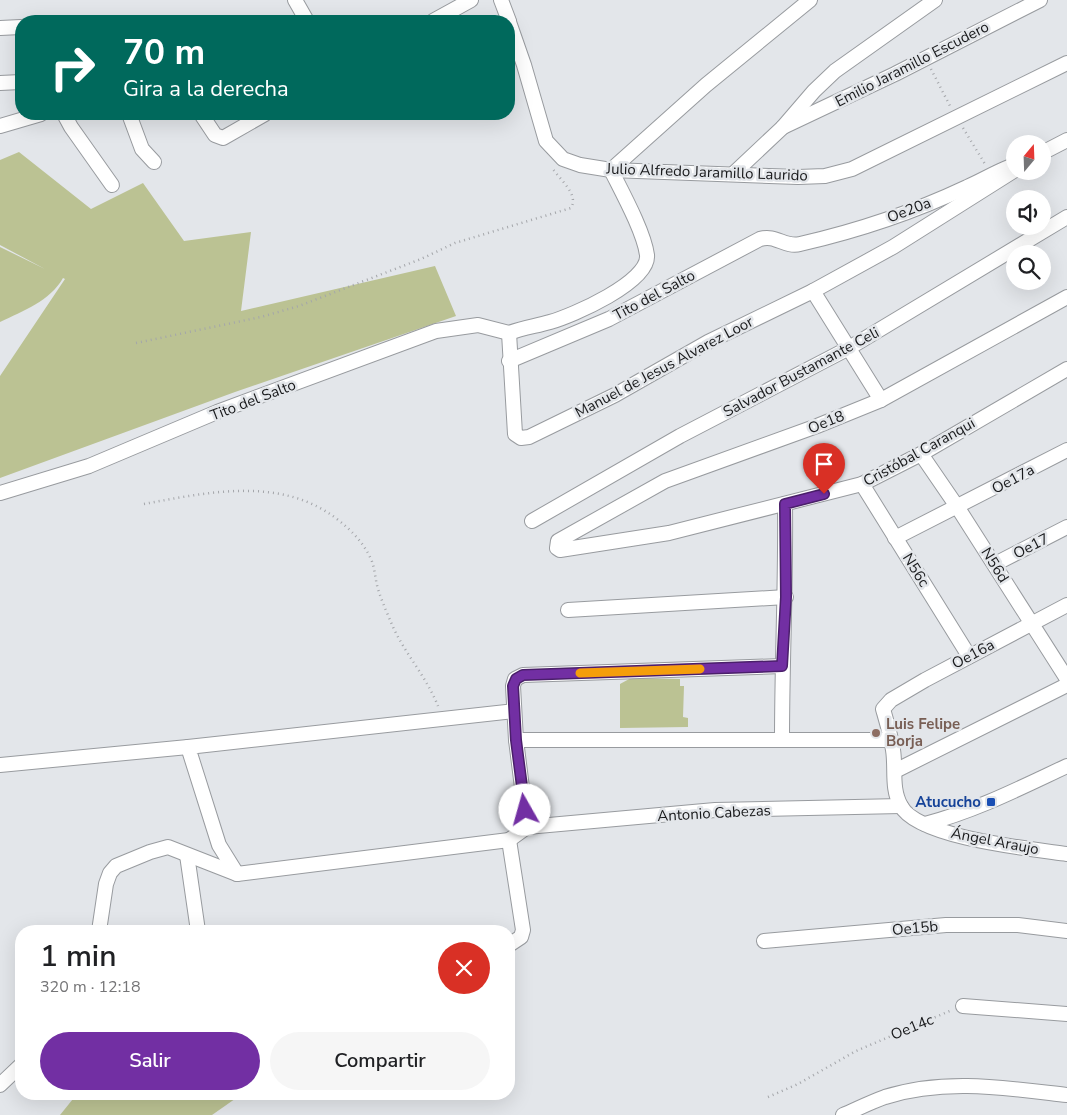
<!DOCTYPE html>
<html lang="es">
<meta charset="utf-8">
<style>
body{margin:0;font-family:"Nunito Sans",sans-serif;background:#f6f6f6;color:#202124;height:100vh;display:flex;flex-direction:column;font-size:19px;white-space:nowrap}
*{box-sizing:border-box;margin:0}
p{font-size:16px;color:#757577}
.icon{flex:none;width:28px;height:28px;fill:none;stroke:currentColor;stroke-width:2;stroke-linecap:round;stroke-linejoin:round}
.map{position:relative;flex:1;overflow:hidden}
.drawer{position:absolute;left:15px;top:925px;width:500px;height:175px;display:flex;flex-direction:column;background:#fff;border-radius:20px;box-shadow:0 5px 20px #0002}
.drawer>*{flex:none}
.guide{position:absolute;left:15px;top:15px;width:500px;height:105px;border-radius:20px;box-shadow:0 5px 20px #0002;background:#00695c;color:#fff;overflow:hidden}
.needle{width:32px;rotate:19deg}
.fabs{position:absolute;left:1006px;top:135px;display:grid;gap:10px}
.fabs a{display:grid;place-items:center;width:45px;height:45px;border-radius:50%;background:#fff;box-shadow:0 5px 20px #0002;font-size:25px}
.pin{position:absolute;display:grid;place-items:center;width:42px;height:42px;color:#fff;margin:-51px -21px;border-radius:50% 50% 50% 0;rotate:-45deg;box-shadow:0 0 5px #0007}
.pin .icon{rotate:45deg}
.me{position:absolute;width:55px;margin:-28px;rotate:353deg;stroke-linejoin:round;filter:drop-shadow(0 0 4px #0008)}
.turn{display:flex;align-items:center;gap:18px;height:105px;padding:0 25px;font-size:22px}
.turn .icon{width:65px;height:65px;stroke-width:2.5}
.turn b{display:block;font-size:35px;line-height:42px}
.round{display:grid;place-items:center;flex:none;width:52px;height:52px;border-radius:26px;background:#f6f6f6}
.headline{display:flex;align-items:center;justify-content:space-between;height:85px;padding:0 25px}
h1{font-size:30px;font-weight:600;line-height:38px}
.action{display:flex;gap:10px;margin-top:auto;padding:10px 25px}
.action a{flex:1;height:58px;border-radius:30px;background:#722fa3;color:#fff;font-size:20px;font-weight:600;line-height:58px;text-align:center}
.action a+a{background:#f6f6f6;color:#202124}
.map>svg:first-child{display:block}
</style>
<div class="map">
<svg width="1067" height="1115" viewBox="0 0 1067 1115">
<rect width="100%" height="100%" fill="#e3e6ea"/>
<g fill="#bbc293">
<path d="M 19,152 L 91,209 L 143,183 L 184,241 L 251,232 L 241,311 L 435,266 L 456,316 L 235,392 L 0,478 L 0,376 L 65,279 L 63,278 C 50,301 23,311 0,322 L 0,247 L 45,269 L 0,245 L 0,160 Z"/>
<path d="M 631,678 L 680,679 L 680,686 L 684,686 L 683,717 L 688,718 L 688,727 L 620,728 L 620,684 Z"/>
<path d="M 77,1094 L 242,1094 L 212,1115 L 60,1115 Z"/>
</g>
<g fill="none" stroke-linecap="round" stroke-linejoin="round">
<defs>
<g id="minor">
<path d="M 295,0 L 307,21"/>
<path d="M 501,0 L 509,21"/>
<path d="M 433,21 L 471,0"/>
<path d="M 509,22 L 524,65 L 546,141 L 563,159 L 580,165 L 611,170 L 798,177 L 825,176 L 852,169 L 1067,63"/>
<path d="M 0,28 L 21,27"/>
<path d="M 0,83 L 21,82"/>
<path d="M 64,114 L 71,127 L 112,185"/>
<path d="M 129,114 L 142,149 L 154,162"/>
<path d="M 201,114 L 215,135 L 223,138 L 265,114"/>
<path d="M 0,126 L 41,114"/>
<path d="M 783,127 L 895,74 L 1040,0"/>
<path d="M 1042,153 L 1067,140"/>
<path d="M 611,170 L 706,85 L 810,0"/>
<path d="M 733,174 L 783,127 L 814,91 L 835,71 L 935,0"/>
<path d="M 813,291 L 881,400"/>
<path d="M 1067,297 L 881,400 L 817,426 L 665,481 L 558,541 L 557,548 L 560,550 L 669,533 L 862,484 L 921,454 L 1067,369"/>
<path d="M 509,333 L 515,434 L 521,438 L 529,437 L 615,395 L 708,342 L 813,291 L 893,247 L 1015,170"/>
<path d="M 509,333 C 522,328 536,326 550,322 C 572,316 650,282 647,255 C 644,232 622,192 611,170"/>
<path d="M 509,361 L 609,319 L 760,239 C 776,234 785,248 800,244 C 857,231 914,212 967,187 C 981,181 994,173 1009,167"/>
<path d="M 921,454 L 958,508 L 1067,679"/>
<path d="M 862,484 L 969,656"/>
<path d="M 0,493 L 89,466 L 217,412 L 436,331 L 478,325 L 509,333"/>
<path d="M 532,521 L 680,436 L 849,348 L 1067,217"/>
<path d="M 895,538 L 1067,450"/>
<path d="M 995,564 L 1067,527"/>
<path d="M 1067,605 L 925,680 L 891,700 L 883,709 C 887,723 891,736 893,750 C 896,768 891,789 901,806 C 918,838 1032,849 1067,854"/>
<path d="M 568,610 L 786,597"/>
<path d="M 782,739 C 782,661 786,583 785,504"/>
<path d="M 516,740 L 891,740"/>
<path d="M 0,765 L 188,747"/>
<path d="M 895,771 L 1067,685"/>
<path d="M 925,824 C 975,811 1020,788 1067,766"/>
<path d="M 527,827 L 516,740 L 513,686 L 515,679 L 523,675 L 782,666"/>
<path d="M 527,827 L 715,810 L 901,806"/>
<path d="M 187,855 L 198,931"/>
<path d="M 237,874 L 219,845 L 188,747 L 514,711"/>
<path d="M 99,931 L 106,884 L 110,873 L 116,866 L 150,852 L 168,847 L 237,874 L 509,840 L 527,827"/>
<path d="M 764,941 L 946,925 L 1018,925 L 1067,931"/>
<path d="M 509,945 L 521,937 L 523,930 L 509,840"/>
<path d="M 963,1006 L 1067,1014"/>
<path d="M 0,1085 L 21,1065"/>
<path d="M 843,1115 C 857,1109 871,1102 885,1097 C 945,1078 1006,1088 1067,1095"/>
</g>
</defs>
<use href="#minor" stroke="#989b9f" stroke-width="16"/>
<g stroke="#a4a6aa" stroke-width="2.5" stroke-dasharray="1 4" stroke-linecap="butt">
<path d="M 931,69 L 950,106"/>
<path d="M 963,128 L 985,164"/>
<path d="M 136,343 L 261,317 L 299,306 L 421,259 L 455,243 L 571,208 C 579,194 560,180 553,169"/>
<path d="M 144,504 C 209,492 281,476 337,519 C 352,531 363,542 371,559 C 375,568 375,579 378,589 C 382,602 388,615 393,627 C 406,655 427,678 438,706"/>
<path d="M 768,1097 L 798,1084 L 856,1051 L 952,1010"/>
</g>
<use href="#minor" stroke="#fff" stroke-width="14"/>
</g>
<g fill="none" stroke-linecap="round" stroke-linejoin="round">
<defs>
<path id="route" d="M 525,810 L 516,740 L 513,686 L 516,679 L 523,675 L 782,666 L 786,597 L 785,504 L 824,494"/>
</defs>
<use href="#route" stroke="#4a1f6a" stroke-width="12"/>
<use href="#route" stroke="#722fa3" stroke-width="9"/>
<path stroke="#f59e0b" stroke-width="9" d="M 580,673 L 700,669"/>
</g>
<circle fill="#8d6e63" stroke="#e3e6ea" stroke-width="2" cx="876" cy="733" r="5"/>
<rect fill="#1a4fb4" stroke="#e3e6ea" stroke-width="2" x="986" y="797" width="10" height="10" rx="2.5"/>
<g text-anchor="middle" stroke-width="5" stroke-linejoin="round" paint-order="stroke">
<g font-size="15" fill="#18191b" stroke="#e3e6ea">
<text transform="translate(912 64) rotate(-27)" y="5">Emilio Jaramillo Escudero</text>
<text transform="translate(707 172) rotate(2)" y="5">Julio Alfredo Jaramillo Laurido</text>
<text transform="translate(909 210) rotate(-21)" y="5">Oe20a</text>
<text transform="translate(654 295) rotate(-28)" y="5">Tito del Salto</text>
<text transform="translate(664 367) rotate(-28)" y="5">Manuel de Jesus Alvarez Loor</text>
<text transform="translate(801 372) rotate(-28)" y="5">Salvador Bustamante Celi</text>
<text transform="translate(253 400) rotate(-21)" y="5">Tito del Salto</text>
<text transform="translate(826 422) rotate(-22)" y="5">Oe18</text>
<text transform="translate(919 452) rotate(-29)" y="5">Cristóbal Caranqui</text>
<text transform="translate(1013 479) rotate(-28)" y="5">Oe17a</text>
<text transform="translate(1031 546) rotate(-27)" y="5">Oe17</text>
<text transform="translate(995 565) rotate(58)" y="5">N56d</text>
<text transform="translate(916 570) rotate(58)" y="5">N56c</text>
<text transform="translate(973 654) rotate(-28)" y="5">Oe16a</text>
<text transform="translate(714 813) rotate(-3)" y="5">Antonio Cabezas</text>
<text transform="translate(995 841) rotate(11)" y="5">Ángel Araujo</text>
<text transform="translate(915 928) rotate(-5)" y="5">Oe15b</text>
<text transform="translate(912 1027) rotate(-22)" y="5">Oe14c</text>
</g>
<g font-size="15" font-weight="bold" fill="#785e54" stroke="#e3e6ea" text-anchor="start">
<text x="886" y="729">Luis Felipe<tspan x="886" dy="17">Borja</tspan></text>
</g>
<g font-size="15" font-weight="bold" fill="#164399" stroke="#e3e6ea" text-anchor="end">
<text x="981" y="807">Atucucho</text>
</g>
</g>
</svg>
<div class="fabs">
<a><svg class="needle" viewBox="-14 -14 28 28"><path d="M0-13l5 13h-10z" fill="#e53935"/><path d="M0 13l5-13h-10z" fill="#757577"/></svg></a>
<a><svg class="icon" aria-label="sound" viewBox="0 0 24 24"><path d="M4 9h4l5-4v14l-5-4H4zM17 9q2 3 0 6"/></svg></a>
<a><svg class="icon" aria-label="search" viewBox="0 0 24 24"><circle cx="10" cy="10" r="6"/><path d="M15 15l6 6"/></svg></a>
</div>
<div class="pin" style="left:824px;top:494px;background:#d93025"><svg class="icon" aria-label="arrive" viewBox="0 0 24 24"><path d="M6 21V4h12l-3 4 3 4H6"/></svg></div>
<svg class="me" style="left:525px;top:810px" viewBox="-20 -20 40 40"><circle r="19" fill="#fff"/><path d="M0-13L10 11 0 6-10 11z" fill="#722fa3"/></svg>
<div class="guide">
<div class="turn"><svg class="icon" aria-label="right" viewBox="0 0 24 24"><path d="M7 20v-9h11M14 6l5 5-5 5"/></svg><div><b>70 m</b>Gira a la derecha</div></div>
</div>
<section class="drawer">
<div class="headline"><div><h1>1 min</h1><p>320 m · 12:18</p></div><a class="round" style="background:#d93025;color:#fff"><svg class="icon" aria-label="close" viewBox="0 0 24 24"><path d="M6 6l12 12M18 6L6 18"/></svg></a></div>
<div class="action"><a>Salir</a><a>Compartir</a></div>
</section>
</div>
